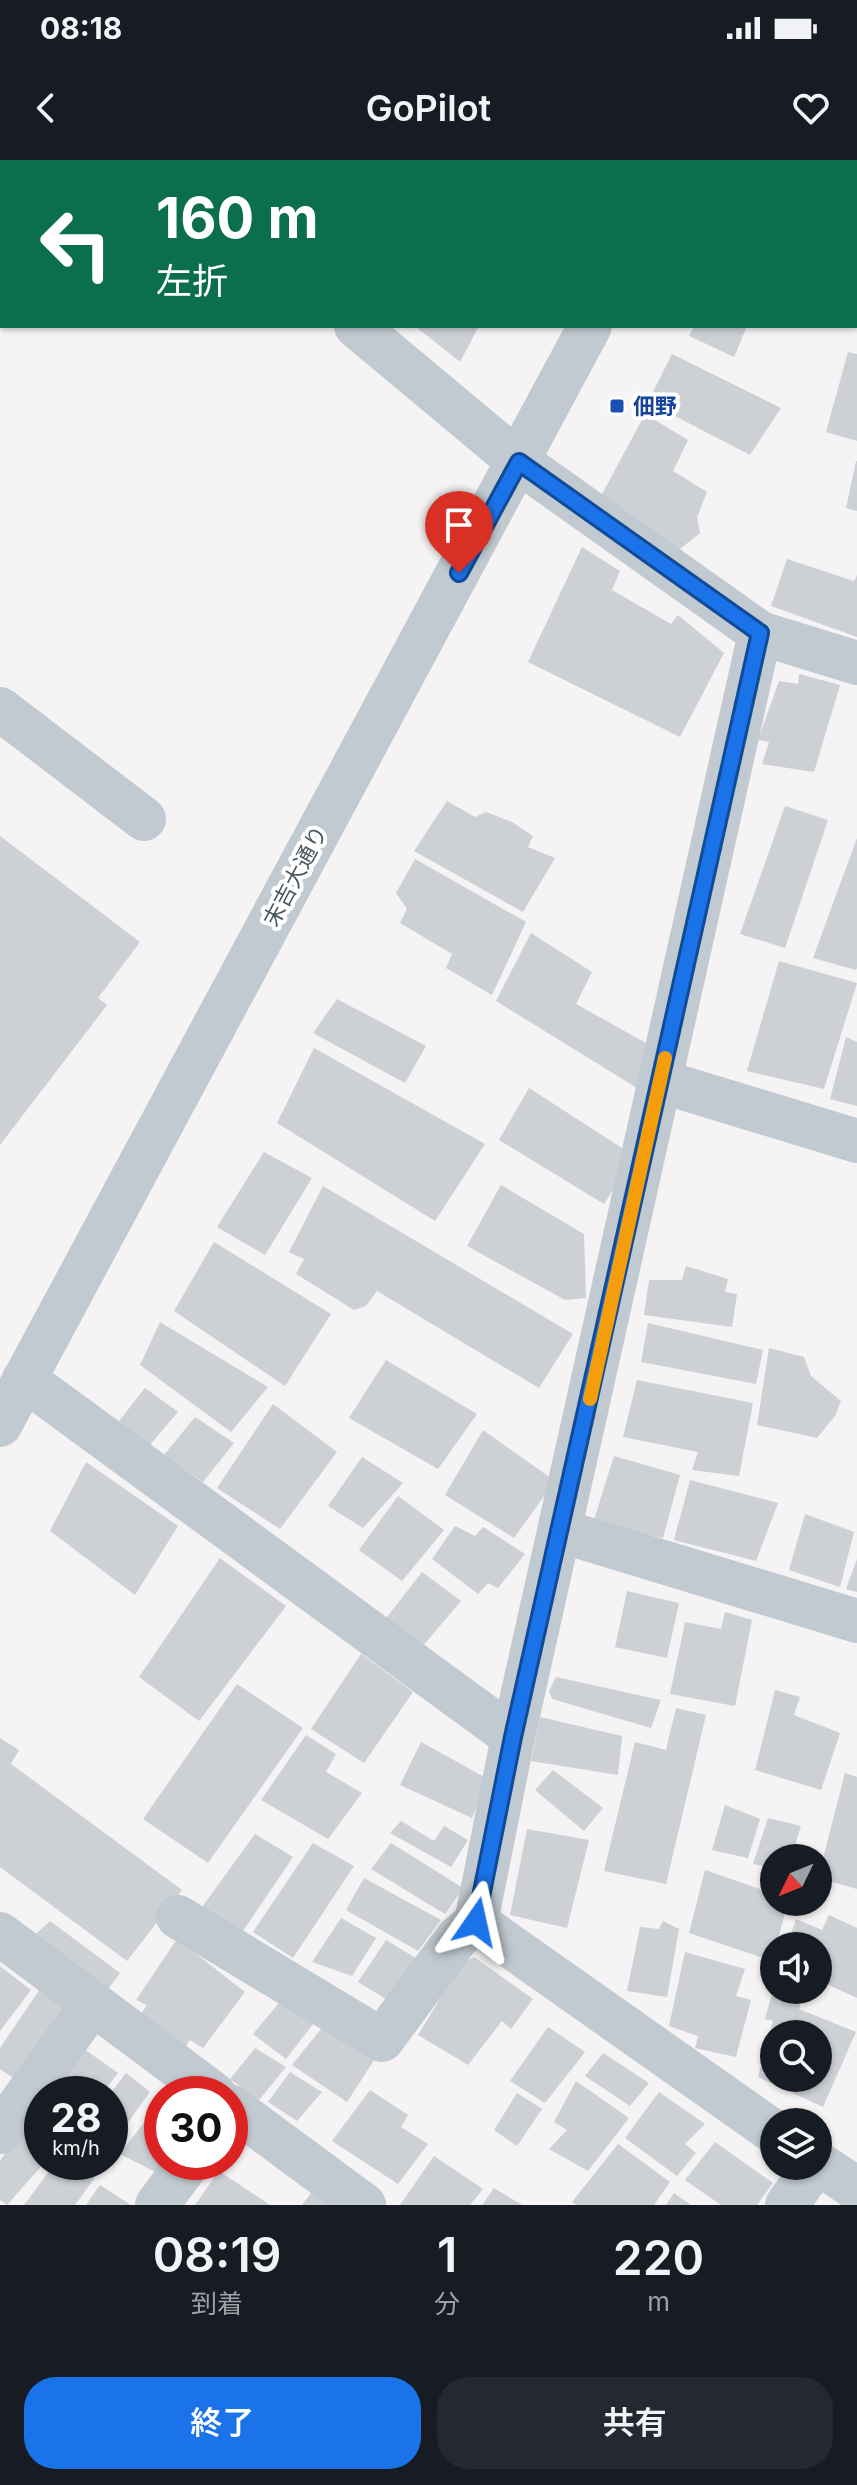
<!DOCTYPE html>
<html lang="ja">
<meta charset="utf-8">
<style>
body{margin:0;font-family:Inter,"Noto Sans JP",sans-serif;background:#242831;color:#f1f3f6;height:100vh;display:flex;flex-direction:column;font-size:30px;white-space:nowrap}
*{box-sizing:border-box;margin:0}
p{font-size:26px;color:#9ea1a6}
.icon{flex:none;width:44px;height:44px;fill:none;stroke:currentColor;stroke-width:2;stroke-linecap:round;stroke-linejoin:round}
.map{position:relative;height:2045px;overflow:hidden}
.details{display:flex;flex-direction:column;background:#171b24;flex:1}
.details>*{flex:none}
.banner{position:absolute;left:0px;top:0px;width:858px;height:168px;box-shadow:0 2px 6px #0004;background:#0b6e4f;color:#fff;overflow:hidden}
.needle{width:52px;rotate:227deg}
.tools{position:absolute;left:760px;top:1684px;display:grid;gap:16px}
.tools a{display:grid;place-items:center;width:72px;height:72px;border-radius:50%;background:#171b24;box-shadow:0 2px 6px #0004;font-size:40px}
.speed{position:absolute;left:24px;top:1916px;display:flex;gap:16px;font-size:40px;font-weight:700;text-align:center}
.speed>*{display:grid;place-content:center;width:104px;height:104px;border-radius:50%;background:#171b24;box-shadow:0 2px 6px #0004;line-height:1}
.speed small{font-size:20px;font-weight:400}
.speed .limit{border:12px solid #d22;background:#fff;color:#111}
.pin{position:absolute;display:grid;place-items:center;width:68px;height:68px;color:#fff;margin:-82px -34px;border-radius:50% 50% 50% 0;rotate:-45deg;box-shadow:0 0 8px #0007}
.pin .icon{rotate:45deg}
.me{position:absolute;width:88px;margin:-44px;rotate:11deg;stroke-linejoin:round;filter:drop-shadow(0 0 6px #0008)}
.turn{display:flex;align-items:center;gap:28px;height:168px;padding:0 24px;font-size:36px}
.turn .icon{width:104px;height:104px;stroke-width:2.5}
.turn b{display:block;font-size:56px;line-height:68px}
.eta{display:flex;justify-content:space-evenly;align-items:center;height:136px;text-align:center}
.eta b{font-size:48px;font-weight:600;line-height:56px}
.action{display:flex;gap:16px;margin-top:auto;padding:16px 24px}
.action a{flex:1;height:92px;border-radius:32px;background:#1a73e8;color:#fff;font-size:32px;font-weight:600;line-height:92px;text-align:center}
.action a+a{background:#242831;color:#f1f3f6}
.status{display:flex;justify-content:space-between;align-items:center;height:56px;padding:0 40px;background:#171b24;direction:ltr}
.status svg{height:22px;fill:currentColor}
header{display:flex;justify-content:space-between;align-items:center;height:104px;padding:0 24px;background:#171b24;font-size:36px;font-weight:600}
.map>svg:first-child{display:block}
</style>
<div class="status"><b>08:18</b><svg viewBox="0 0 49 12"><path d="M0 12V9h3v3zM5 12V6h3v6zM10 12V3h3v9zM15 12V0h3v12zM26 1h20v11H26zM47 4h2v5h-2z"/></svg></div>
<header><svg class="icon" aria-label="back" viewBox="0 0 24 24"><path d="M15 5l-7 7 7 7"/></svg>GoPilot<svg class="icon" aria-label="heart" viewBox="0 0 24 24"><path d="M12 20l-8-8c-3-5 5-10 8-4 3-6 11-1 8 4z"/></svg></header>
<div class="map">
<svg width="857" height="2045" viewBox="0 0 857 2045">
<rect width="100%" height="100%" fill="#f5f3f3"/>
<g fill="#cdd0d4" fill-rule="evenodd">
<path d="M 415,166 L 479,166 L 460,202 Z"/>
<path d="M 694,166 L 747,166 L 734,197 L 689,176 Z"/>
<path d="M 848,192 L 857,194 L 857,281 L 826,272 Z"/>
<path d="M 672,194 L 781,248 L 750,295 L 648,242 Z"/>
<path d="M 645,254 L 688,280 L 673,311 L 707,332 L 697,357 L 700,373 L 680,389 L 666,383 L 601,336 Z"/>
<path d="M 856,301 L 857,301 L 857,351 L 846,348 Z"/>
<path d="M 582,387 L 620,411 L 612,430 L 671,464 L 678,455 L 724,493 L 680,577 L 528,502 Z"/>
<path d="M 787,399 L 854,421 L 857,415 L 857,477 L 771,446 Z"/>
<path d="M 799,514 L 840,525 L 814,612 L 762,604 L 769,582 L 758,580 L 779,521 L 798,524 Z"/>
<path d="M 447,641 L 475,657 L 486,652 L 512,662 L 533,676 L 528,687 L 555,698 L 523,752 L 414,691 Z"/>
<path d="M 785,646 L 828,660 L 785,788 L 740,774 Z"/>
<path d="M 0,676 L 140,782 L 98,838 L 107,845 L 0,985 Z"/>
<path d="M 857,678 L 857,807 L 856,810 L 813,798 Z"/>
<path d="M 415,699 L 526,762 L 492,835 L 446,808 L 452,794 L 400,763 L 407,749 L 396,733 Z"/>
<path d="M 531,773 L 592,812 L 576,844 L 646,883 L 637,928 L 496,841 Z"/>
<path d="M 779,801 L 857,823 L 824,929 L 747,911 Z"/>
<path d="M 337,839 L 426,886 L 405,923 L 313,873 Z"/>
<path d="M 846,877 L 857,882 L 857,946 L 830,939 Z"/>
<path d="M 314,888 L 485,984 L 435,1061 L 277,963 Z"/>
<path d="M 529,928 L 622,988 L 619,1020 L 604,1044 L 499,980 Z"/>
<path d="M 264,992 L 312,1018 L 265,1095 L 217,1067 Z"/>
<path d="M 501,1025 L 584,1074 L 586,1138 L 565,1140 L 467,1086 Z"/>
<path d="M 323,1026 L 573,1174 L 539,1228 L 377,1131 L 366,1146 L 354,1150 L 296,1114 L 304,1099 L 289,1092 Z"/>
<path d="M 214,1082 L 331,1154 L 285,1226 L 174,1151 Z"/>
<path d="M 686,1106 L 728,1119 L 725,1132 L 737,1134 L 732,1167 L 644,1155 L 649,1120 L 682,1120 Z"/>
<path d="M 160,1162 L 268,1227 L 231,1272 L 140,1205 Z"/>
<path d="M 648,1163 L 763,1190 L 756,1224 L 641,1202 Z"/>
<path d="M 769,1188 L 804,1197 L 811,1216 L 841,1241 L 835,1256 L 817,1278 L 757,1265 Z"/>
<path d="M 386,1200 L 477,1254 L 438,1309 L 349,1258 Z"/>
<path d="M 637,1220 L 753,1243 L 739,1316 L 692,1310 L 698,1292 L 623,1277 Z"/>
<path d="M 145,1228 L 178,1252 L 149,1286 L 119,1261 Z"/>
<path d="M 273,1244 L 337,1292 L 280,1369 L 217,1328 Z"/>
<path d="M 195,1257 L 234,1283 L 203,1322 L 164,1295 Z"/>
<path d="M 483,1270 L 555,1321 L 514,1378 L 445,1335 Z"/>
<path d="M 614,1296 L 680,1315 L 663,1378 L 593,1363 Z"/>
<path d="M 362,1297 L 403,1323 L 363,1368 L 328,1346 Z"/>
<path d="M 86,1302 L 178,1366 L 135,1435 L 50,1371 Z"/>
<path d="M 690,1320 L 778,1343 L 756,1401 L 674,1380 Z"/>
<path d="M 398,1336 L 444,1370 L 402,1421 L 359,1390 Z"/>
<path d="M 805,1354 L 854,1372 L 840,1427 L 789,1410 Z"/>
<path d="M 455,1366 L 475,1376 L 483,1367 L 525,1394 L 498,1428 L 488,1423 L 478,1434 L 432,1399 Z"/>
<path d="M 220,1398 L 286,1446 L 199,1561 L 139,1517 Z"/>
<path d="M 857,1399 L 857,1432 L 846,1429 Z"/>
<path d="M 422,1412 L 461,1441 L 421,1488 L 384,1461 Z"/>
<path d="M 627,1431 L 679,1443 L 667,1498 L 615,1487 Z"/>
<path d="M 725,1452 L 752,1460 L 735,1546 L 670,1534 L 685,1462 L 721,1469 Z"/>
<path d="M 361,1494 L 413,1532 L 364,1603 L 311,1569 Z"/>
<path d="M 556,1517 L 661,1540 L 651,1568 L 552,1539 L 549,1531 Z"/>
<path d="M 237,1524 L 303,1568 L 208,1703 L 143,1659 Z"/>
<path d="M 775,1530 L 800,1537 L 794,1555 L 840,1573 L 821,1630 L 755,1610 Z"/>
<path d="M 676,1548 L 706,1555 L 666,1724 L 604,1711 L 635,1582 L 666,1590 Z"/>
<path d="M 540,1557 L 622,1576 L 618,1615 L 531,1601 Z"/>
<path d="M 306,1575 L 336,1594 L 326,1612 L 362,1633 L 328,1679 L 261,1640 Z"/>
<path d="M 0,1578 L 19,1590 L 11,1604 L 182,1730 L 127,1801 L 0,1707 Z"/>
<path d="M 421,1582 L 488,1619 L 472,1658 L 400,1625 Z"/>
<path d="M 553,1610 L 603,1648 L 584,1671 L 535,1630 Z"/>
<path d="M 845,1613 L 857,1617 L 857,1729 L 818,1718 Z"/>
<path d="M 725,1645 L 760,1659 L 748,1698 L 712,1690 Z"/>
<path d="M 768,1658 L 801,1666 L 791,1698 L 774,1698 L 774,1708 L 753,1704 Z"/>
<path d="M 401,1661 L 434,1681 L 444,1666 L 468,1680 L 451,1707 L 390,1673 Z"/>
<path d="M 527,1669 L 589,1680 L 567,1768 L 510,1755 Z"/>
<path d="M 255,1674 L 293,1697 L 243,1771 L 202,1747 Z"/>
<path d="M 313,1683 L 354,1706 L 293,1798 L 253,1772 Z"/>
<path d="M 391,1683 L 463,1728 L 445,1754 L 371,1709 Z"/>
<path d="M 705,1710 L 774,1734 L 774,1742 L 788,1742 L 772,1801 L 689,1773 Z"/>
<path d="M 364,1718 L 441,1760 L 418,1791 L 346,1750 Z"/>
<path d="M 829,1755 L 857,1768 L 857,1838 L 818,1820 L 818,1786 L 787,1786 L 796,1759 L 822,1770 Z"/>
<path d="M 341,1758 L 376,1778 L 352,1816 L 312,1802 Z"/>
<path d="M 50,1761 L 120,1813 L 108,1829 L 35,1775 Z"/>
<path d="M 663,1761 L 679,1769 L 667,1837 L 627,1831 L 640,1767 L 659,1769 Z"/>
<path d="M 177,1779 L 245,1832 L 203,1888 L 190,1880 L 181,1893 L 136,1861 L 147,1845 L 136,1840 Z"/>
<path d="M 386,1780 L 419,1800 L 391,1842 L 358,1822 Z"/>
<path d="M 685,1792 L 745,1809 L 736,1836 L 751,1840 L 736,1897 L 695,1888 L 698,1876 L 669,1866 Z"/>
<path d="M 474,1797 L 533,1839 L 511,1869 L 502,1861 L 468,1905 L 418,1875 L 461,1804 Z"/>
<path d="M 0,1806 L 31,1830 L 0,1871 Z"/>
<path d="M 40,1829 L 76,1853 L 22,1924 L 0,1909 L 0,1888 Z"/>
<path d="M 773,1830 L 804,1830 L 799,1849 L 856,1872 L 823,1947 L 758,1917 L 773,1861 L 765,1859 ZM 774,1874 L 818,1874 L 818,1918 L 774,1918 Z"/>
<path d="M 284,1837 L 317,1859 L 286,1899 L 253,1874 Z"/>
<path d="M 325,1864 L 376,1897 L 347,1942 L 292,1905 Z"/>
<path d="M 548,1867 L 585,1892 L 545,1943 L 510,1921 Z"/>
<path d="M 80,1886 L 118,1913 L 102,1934 L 48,1934 Z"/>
<path d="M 255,1888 L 286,1907 L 259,1940 L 230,1919 Z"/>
<path d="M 603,1893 L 649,1923 L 630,1946 L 585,1916 Z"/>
<path d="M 290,1912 L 322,1932 L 297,1961 L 268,1942 Z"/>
<path d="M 126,1913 L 150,1932 L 110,1987 L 110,1934 Z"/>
<path d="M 576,1921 L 629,1958 L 588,2011 L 549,1989 L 567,1970 L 554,1962 Z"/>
<path d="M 370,1930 L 408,1955 L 401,1967 L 428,1984 L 398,2024 L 332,1981 Z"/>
<path d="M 659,1932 L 705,1964 L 685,1984 L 696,1993 L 677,2016 L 625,1978 Z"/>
<path d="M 517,1933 L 542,1949 L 517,1986 L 494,1970 Z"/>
<path d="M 162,1939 L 162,2002 L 163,2016 L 120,1994 Z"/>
<path d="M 22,1968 L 42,1980 L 42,2002 L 45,2002 L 7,2045 L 0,2040 L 0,2001 Z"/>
<path d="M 715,1982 L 773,2023 L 757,2045 L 721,2045 L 685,2020 Z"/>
<path d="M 618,1984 L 670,2022 L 654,2045 L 576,2045 L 572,2042 Z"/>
<path d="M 434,1996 L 483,2029 L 470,2045 L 400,2045 Z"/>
<path d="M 56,2002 L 77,2002 L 96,2016 L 75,2045 L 24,2045 Z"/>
<path d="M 219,2011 L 270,2045 L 195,2045 Z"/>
<path d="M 100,2025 L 131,2045 L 86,2045 Z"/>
<path d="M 315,2028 L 341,2045 L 302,2045 Z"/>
<path d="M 494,2028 L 522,2045 L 482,2045 Z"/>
<path d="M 674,2033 L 691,2045 L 666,2045 Z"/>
</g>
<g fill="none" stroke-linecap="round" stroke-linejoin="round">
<g stroke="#c1cad0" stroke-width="44">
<path d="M 158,0 L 160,2"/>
<path d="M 676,2 L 677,0"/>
<path d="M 856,61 L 857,61"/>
<path d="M 356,166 L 519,302 L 760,473 L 857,503"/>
<path d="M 760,473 L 513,1577 L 476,1762 L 774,1972"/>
<path d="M 0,549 L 144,659"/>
<path d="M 660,921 L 857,981"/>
<path d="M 24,1219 L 513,1577"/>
<path d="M 0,1265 L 590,166"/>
<path d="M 561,1371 L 857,1461"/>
<path d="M 178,1757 L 382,1880 L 457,1778 L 476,1762"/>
<path d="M 0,1774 L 214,1934"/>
<path d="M 230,1946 L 364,2045"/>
<path d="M 0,1972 L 93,1843"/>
<path d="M 818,2003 L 857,2029"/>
<path d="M 157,2045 L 189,2002"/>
<path d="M 787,2045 L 814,2006"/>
</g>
</g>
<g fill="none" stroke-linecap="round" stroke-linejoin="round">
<defs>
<path id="route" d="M 459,413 L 519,302 L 760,473 L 513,1577 L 476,1762"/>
</defs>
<use href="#route" stroke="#114b97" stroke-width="20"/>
<use href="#route" stroke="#1a73e8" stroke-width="14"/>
<path stroke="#f59e0b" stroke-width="14" d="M 590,1239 L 665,898"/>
</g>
<rect fill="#1a4fb4" stroke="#fff" stroke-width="3" x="609" y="238" width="16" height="16" rx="4"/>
<g text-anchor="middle" stroke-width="8" stroke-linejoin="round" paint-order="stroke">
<g font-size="22" font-weight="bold" fill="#164399" stroke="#fff" text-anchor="start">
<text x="633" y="254">佃野</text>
</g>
<g font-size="22" fill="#4b575f" stroke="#fff">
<text transform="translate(295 716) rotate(-62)" y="8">末吉大通り</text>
</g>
</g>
</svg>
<div class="tools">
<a><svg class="needle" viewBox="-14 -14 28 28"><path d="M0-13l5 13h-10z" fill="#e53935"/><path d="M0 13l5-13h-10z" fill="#9ea1a6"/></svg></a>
<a><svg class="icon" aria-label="sound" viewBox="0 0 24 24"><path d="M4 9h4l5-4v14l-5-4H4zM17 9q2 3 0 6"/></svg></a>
<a><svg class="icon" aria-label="search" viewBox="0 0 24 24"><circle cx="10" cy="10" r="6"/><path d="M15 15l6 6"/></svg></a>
<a><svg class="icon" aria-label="layers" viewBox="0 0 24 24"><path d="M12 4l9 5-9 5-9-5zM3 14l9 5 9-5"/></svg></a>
</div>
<div class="speed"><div>28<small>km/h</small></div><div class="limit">30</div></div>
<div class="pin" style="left:459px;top:413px;background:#d93025"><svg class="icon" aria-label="arrive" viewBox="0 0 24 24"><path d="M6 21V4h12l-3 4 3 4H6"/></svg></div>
<svg class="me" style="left:476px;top:1762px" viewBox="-20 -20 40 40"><path d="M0-17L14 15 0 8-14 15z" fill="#1a73e8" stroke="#fff" stroke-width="4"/></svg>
<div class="banner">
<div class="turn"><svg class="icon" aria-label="left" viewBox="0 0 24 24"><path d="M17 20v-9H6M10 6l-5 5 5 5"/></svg><div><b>160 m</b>左折</div></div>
</div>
</div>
<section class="details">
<div class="eta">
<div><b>08:19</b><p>到着</p></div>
<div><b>1</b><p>分</p></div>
<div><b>220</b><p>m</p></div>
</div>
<div class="action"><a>終了</a><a>共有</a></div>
</section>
